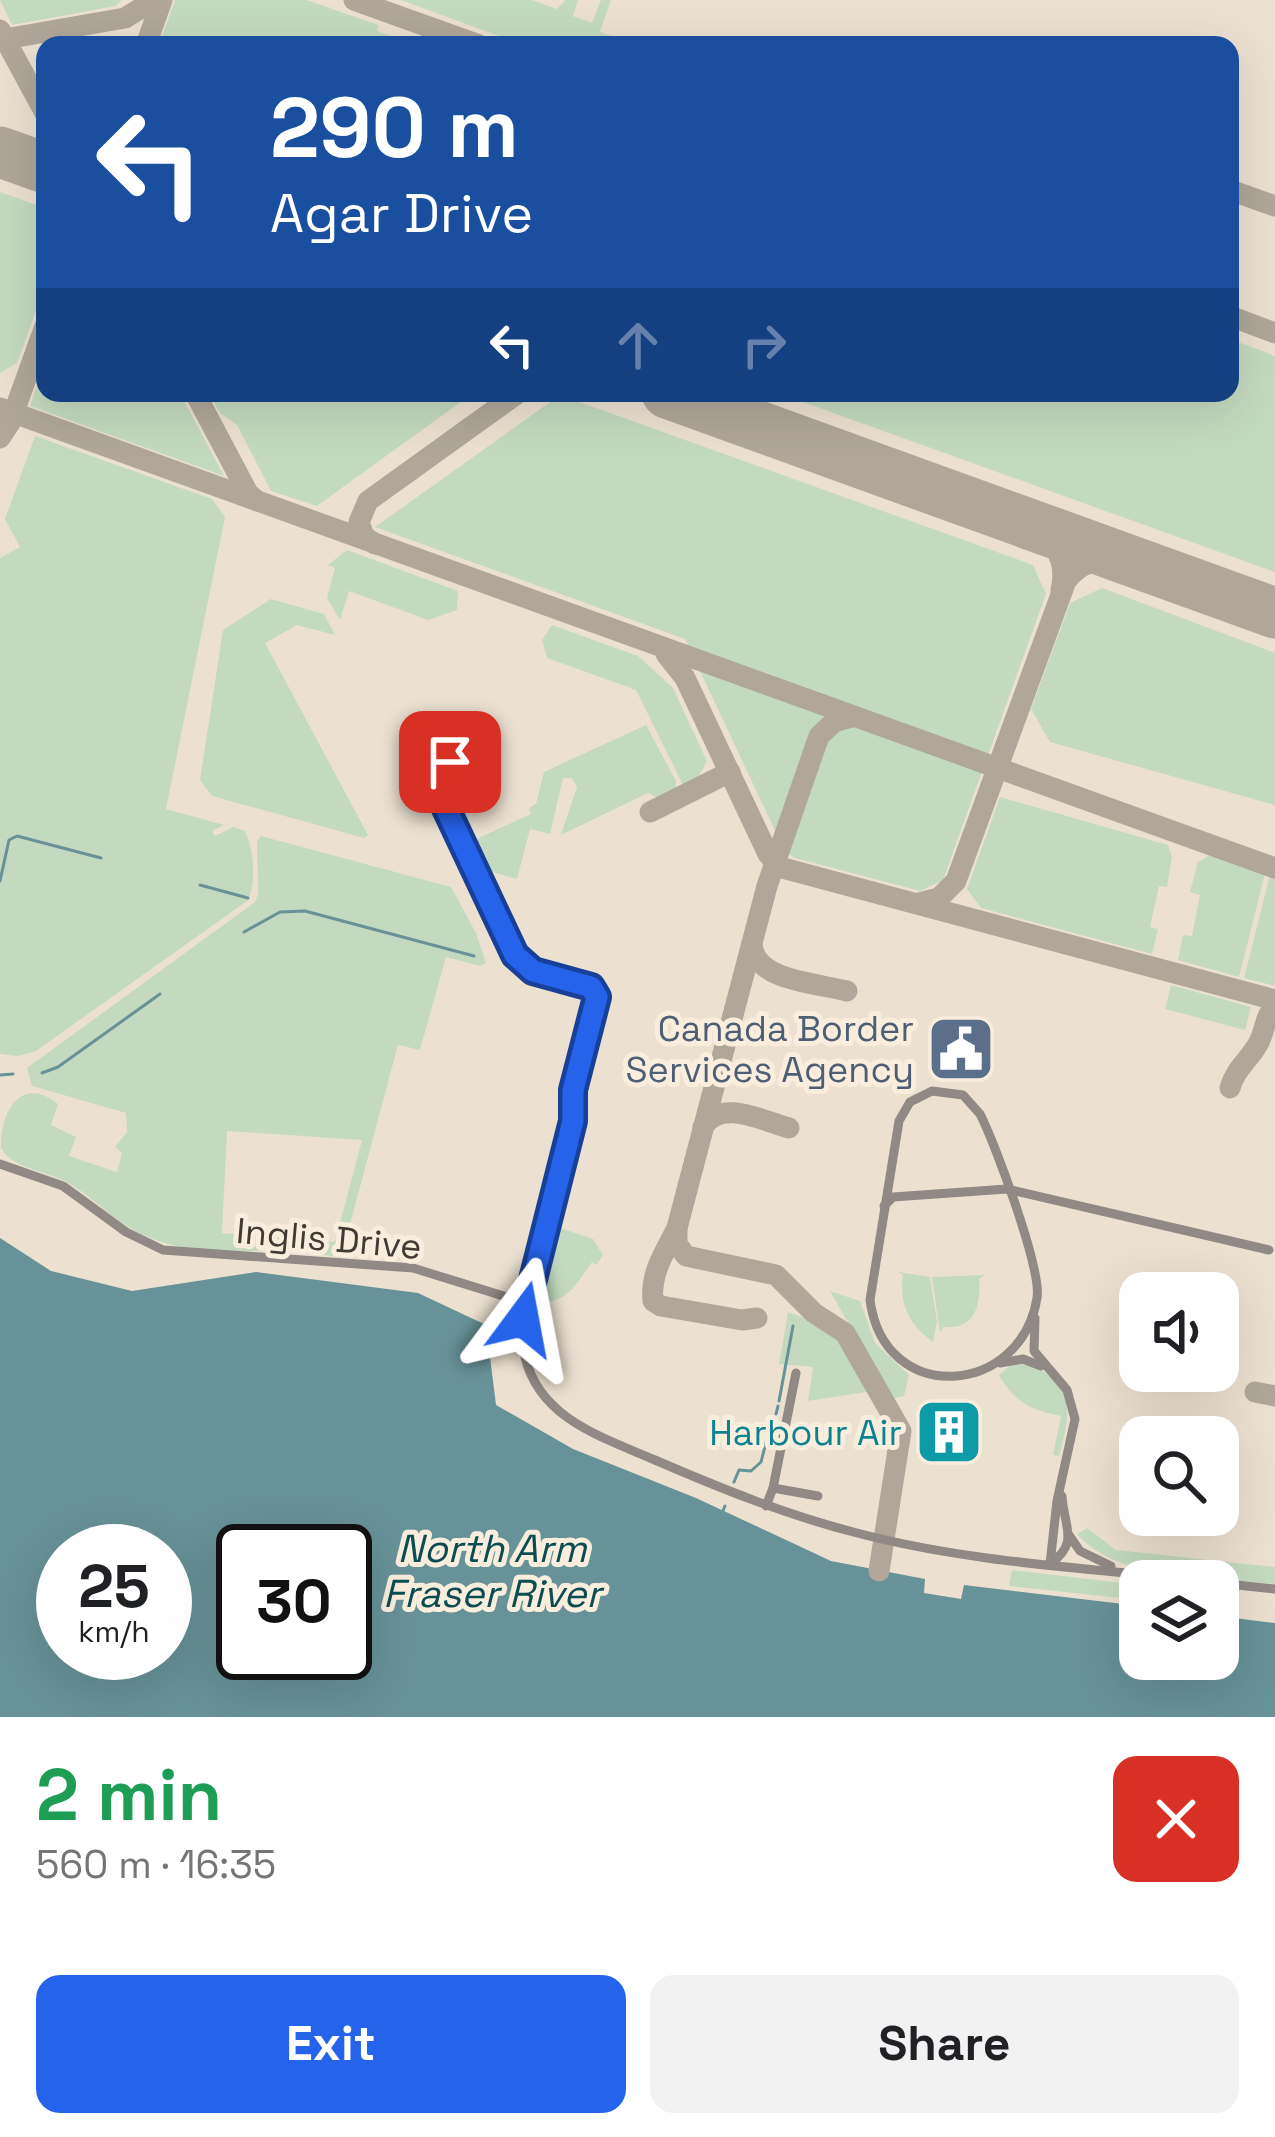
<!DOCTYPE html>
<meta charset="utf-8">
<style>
body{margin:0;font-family:"Space Grotesk",sans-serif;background:#f2f2f2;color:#202124;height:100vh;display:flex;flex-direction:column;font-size:45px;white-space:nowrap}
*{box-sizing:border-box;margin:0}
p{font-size:39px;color:#757577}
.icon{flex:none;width:66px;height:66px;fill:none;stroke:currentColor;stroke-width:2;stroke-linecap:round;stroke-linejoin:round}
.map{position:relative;height:1717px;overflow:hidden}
.drawer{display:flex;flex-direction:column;background:#fff;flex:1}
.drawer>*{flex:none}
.top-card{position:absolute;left:36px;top:36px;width:1203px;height:366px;border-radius:24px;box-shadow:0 12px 48px #0002;background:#1a4fa0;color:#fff;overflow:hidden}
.tools{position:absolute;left:1119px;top:1272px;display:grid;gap:24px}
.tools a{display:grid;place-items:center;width:120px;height:120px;border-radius:24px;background:#fff;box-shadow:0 12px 48px #0002;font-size:60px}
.speed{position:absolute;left:36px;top:1524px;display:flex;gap:24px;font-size:60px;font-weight:700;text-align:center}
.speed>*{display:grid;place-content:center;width:156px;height:156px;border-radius:50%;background:#fff;box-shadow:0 12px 48px #0002;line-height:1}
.speed small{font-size:30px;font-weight:400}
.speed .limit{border:6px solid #111;border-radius:18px;background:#fff;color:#111}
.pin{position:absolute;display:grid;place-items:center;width:102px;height:102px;color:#fff;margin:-51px;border-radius:24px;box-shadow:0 6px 18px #0006}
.me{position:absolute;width:132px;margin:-66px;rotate:13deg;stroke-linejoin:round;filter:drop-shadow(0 0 9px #0008)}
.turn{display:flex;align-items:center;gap:42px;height:252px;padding:0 36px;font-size:54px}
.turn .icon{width:156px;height:156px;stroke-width:2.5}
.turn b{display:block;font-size:84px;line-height:102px}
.lanes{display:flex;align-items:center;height:114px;padding:0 36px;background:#0003;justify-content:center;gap:60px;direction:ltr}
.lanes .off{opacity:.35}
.round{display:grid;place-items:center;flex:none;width:126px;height:126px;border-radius:24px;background:#f2f2f2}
.headline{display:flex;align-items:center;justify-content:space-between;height:204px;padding:0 36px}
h1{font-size:72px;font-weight:600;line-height:90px;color:#1e9e55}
.button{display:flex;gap:24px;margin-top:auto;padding:24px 36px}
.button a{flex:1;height:138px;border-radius:24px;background:#2563eb;color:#fff;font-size:48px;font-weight:600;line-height:138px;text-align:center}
.button a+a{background:#f2f2f2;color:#202124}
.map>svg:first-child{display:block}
</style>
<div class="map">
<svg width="1275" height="1717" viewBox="0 0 1275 1717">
<rect width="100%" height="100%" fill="#ece1d1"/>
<g fill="#c4dac0">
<path d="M 0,0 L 122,0 L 115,6 L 12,25 Z"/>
<path d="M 175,0 L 307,0 L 378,25 L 377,31 L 415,45 L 159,45 Z"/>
<path d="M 401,0 L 532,0 L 557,9 L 565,0 L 578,0 L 573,16 L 592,23 L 601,0 L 611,0 L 600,32 L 637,45 L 524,45 Z"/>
<path d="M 0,192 L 45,208 L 45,286 L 17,363 L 0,373 Z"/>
<path d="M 1230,339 L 1275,356 L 1275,572 L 778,393 L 1230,393 Z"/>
<path d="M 45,363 L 45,393 L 180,393 L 224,476 L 30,406 Z"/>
<path d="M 209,393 L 473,393 L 317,506 L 271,491 L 237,425 L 220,413 Z"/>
<path d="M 560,395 L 1033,565 L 1046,594 L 943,880 L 920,891 L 795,858 L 785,852 L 685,639 L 375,527 Z"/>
<path d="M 35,436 L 212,499 L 225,517 L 166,809 L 224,825 L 212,831 L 215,836 L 233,827 L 245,831 C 254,849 257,884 247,901 L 36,1051 L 18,1056 L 0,1054 L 0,558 L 20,547 L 5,519 Z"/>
<path d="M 347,550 L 458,591 L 457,610 L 428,620 L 349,591 L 340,620 L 327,598 L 335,568 L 328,565 Z"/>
<path d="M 1102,588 L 1275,653 L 1275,805 L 1050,742 L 1031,709 L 1070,603 Z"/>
<path d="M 271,599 L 324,614 L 335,635 L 297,625 L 265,643 L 368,835 L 364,838 L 212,796 L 200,780 L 223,630 Z"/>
<path d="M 552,625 L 638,656 L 673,688 L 707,761 L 698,777 L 683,785 L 636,690 L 547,658 L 542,640 Z"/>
<path d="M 646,725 L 676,781 L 675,790 L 659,799 L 648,793 L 561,835 L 577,787 L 572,778 L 563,778 L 550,834 L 530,829 L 517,879 L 481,869 L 467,842 L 469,836 L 472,841 L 531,814 L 529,808 L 536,804 L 544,772 Z"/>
<path d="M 1000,797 L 1168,845 L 1172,857 L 1167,887 L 1159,886 L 1150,927 L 1158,929 L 1152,954 L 981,908 L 967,889 Z"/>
<path d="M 261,836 L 451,887 L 476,933 L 486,963 L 480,966 L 446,957 L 420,1050 L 398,1045 L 341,1258 L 303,1250 L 299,1240 L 335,1242 L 362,1140 L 227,1131 L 222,1233 L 283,1238 L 278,1247 C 229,1258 167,1252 125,1225 C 104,1211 87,1193 65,1181 C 44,1170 13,1169 1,1148 C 0,1113 20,1074 58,1104 L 51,1125 L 76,1137 L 69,1156 L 117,1172 L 122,1153 L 115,1147 L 127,1132 L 126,1113 L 32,1086 L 27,1068 L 255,902 L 258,893 L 257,842 Z"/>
<path d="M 1210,855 L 1266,870 L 1239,977 L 1178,960 L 1183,935 L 1192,936 L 1200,895 L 1190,892 L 1198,862 Z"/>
<path d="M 1271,871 L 1275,872 L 1275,986 L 1244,978 Z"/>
<path d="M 1171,985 L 1251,1007 L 1245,1030 L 1165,1009 Z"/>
<path d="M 551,1225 L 593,1239 L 603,1255 L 596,1265 L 592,1262 C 579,1280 569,1301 545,1302 L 536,1295 Z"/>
<path d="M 898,1272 L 930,1277 L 937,1322 L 933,1342 C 909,1325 899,1304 903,1275 Z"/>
<path d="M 985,1275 L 979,1279 C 981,1306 975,1330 943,1327 L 940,1333 L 932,1277 Z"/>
<path d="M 830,1291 L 860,1301 L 875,1343 L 909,1375 L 904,1396 L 894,1398 L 889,1395 Z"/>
<path d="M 788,1312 L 841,1331 L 873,1391 L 808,1401 L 813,1367 L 779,1364 Z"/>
<path d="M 1021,1362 C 1076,1378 1072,1411 1059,1456 L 1053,1455 L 1061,1416 C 1030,1409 1015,1403 999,1375 L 1013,1363 Z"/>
<path d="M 1087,1528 L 1116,1550 L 1275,1567 L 1275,1584 C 1215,1577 1118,1582 1077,1534 Z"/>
<path d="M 1012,1570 L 1140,1585 L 1140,1600 L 1009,1586 Z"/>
</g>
<path fill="#679297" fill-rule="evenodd" d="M 0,1238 L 51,1271 L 132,1291 L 256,1272 L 418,1293 L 486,1325 L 496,1405 L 573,1449 L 696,1498 L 831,1561 L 925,1579 L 924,1593 L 961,1599 L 964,1585 L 1140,1606 L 1140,1659 L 1218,1659 L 1218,1616 L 1275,1623 L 1275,1717 L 0,1717 ZM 63,1551 L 165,1551 L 165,1653 L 63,1653 ZM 243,1551 L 345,1551 L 345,1653 L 243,1653 Z"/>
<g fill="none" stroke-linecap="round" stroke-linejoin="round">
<g stroke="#679297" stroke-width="3">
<path d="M 0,881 L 9,840 L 17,836 L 101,858"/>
<path d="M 200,885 L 248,898"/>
<path d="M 244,932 L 280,912 L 305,911 L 474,956"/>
<path d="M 42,1073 L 58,1067 L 160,994"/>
<path d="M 0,1075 L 13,1074"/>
<path d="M 779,1401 L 793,1326"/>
<path d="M 776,1414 L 778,1406"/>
<path d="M 734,1482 L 739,1470 L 751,1471 L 761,1462 L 769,1431"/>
<path d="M 722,1513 L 725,1506"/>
</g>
<g stroke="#b0a79a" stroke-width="21">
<path d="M 354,0 L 479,45"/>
<path d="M 0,30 L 45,113"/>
<path d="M 0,40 L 125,18 L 154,0"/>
<path d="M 146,45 L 162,0"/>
<path d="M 26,161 L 45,173"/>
<path d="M 1230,190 L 1275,206"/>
<path d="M 1230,316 L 1275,333"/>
<path d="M 195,393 L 248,493 L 257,501"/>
<path d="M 0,408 L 1275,868"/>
<path d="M 0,438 L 10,423 L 45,326"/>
<path d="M 1015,519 C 1046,533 1070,552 1061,590"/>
<path d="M 375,544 L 364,536 L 359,522 L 368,501 L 518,393"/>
<path d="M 666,654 L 685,678 L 768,854 L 779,867 L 1275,1000"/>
<path d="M 650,812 L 730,772"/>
<path d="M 919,903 L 939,898 L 956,881 L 1066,581 C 1087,554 1111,557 1141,564"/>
<path d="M 752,943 C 753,981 817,983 847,991"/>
<path d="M 1230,1088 C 1235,1069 1249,1060 1258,1044 C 1266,1030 1264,1017 1275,1006"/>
<path d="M 703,1127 C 721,1098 763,1121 789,1128"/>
<path d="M 677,1228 L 677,1244 L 686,1256 L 776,1275 L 814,1313 L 845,1333 L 901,1431 L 879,1571"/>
<path d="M 757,1318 L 742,1320 L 661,1306 L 653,1301 C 650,1273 665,1252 677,1228 L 767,886 L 819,736 L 834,722 L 852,717"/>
<path d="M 1255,1392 L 1275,1396"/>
</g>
<g stroke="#b0a79a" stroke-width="51">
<path d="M 0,152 L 45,168"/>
<path d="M 667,393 L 1275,613"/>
</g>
<g stroke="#908985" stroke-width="9">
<path d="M 450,762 L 440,794 L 515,955 L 533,971 L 591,987 L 597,997 L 574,1084 L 574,1117 C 561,1172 512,1308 525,1357 C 540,1419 602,1437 655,1460 C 722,1489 789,1516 861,1534 C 973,1563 1090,1568 1205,1581"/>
<path d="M 932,1091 L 963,1095 L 980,1114 C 995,1143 1042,1270 1037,1298 C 1021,1397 884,1407 870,1300 L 899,1121 L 910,1102 Z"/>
<path d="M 0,1164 L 63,1186 L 126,1232 L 163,1250 L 413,1268 L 526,1303"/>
<path d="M 884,1206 L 893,1197 L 1007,1189 L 1269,1250"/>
<path d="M 1035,1318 L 1034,1351 L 1067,1390 L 1075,1419 L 1057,1501 L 1050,1564"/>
<path d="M 1000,1363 L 1023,1359 L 1041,1366"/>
<path d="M 773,1488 L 818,1496"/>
<path d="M 766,1506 L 773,1488 L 796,1373"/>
<path d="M 1069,1535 L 1080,1551 L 1111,1566"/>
<path d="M 1050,1564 C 1080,1542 1064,1528 1062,1496"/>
<path d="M 1218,1583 L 1275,1589"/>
</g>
</g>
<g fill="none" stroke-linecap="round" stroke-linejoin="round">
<defs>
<path id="route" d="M 450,762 L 441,785 L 442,800 L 515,955 L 533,971 L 591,987 L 597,997 L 573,1090 L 573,1121 L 523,1319"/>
</defs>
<use href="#route" stroke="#184099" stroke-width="30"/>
<use href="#route" stroke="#2563eb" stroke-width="21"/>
</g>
<defs>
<symbol id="civic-square" viewBox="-11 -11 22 22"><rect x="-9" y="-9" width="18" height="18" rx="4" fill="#5c6f8a" stroke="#f9eede"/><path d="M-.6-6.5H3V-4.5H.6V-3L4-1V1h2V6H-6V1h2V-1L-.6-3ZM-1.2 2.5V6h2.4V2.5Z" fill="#fff"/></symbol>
<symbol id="building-square" viewBox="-11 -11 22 22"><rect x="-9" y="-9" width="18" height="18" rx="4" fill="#0f9aa8" stroke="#f9eede"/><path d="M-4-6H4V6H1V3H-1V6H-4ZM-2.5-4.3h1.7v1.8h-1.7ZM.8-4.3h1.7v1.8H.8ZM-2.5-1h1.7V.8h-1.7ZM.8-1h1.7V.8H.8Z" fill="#fff"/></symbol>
</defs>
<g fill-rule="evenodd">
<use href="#civic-square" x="923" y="1011" width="76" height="76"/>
<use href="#building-square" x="911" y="1394" width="76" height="76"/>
</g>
<g text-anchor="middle" stroke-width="10" stroke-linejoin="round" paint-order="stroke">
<g font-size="36" fill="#4e5e75" stroke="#f9eede" text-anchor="end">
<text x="914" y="1041">Canada Border<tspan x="914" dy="41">Services Agency</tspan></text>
</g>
<g font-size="36" fill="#403b35" stroke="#f9eede">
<text transform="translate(329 1238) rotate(5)" y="13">Inglis Drive</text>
</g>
<g font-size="36" fill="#0d838f" stroke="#f9eede" text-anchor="end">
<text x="902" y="1445">Harbour Air</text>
</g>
<g font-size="39" font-style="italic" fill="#0c4d53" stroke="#f9eede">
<text x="492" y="1562">North Arm<tspan x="492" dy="45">Fraser River</tspan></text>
</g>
</g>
</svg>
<div class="tools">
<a><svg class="icon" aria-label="sound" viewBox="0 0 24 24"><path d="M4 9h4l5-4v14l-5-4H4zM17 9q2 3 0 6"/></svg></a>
<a><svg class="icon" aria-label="search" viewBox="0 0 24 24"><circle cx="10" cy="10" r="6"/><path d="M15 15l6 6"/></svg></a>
<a><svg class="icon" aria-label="layers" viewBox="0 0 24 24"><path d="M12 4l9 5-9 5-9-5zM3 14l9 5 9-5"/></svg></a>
</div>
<div class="speed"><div>25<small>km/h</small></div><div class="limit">30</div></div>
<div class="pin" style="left:450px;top:762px;background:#d93025"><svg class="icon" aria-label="arrive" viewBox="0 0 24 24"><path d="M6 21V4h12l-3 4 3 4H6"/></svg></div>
<svg class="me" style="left:523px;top:1319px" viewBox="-20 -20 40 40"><path d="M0-17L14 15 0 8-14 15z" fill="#2563eb" stroke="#fff" stroke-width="4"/></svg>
<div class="top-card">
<div class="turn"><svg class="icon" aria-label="left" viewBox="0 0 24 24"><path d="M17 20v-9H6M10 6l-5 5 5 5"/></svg><div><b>290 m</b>Agar Drive</div></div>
<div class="lanes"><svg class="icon" aria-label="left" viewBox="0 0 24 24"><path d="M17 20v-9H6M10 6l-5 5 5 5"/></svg><svg class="icon off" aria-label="ahead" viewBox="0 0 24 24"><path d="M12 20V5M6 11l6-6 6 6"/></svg><svg class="icon off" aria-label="right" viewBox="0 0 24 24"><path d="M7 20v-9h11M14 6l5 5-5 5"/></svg></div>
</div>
</div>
<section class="drawer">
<div class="headline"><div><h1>2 min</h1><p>560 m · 16:35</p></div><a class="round" style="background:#d93025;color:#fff"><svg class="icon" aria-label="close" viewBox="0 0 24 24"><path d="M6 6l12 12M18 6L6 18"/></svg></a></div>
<div class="button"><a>Exit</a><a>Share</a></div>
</section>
